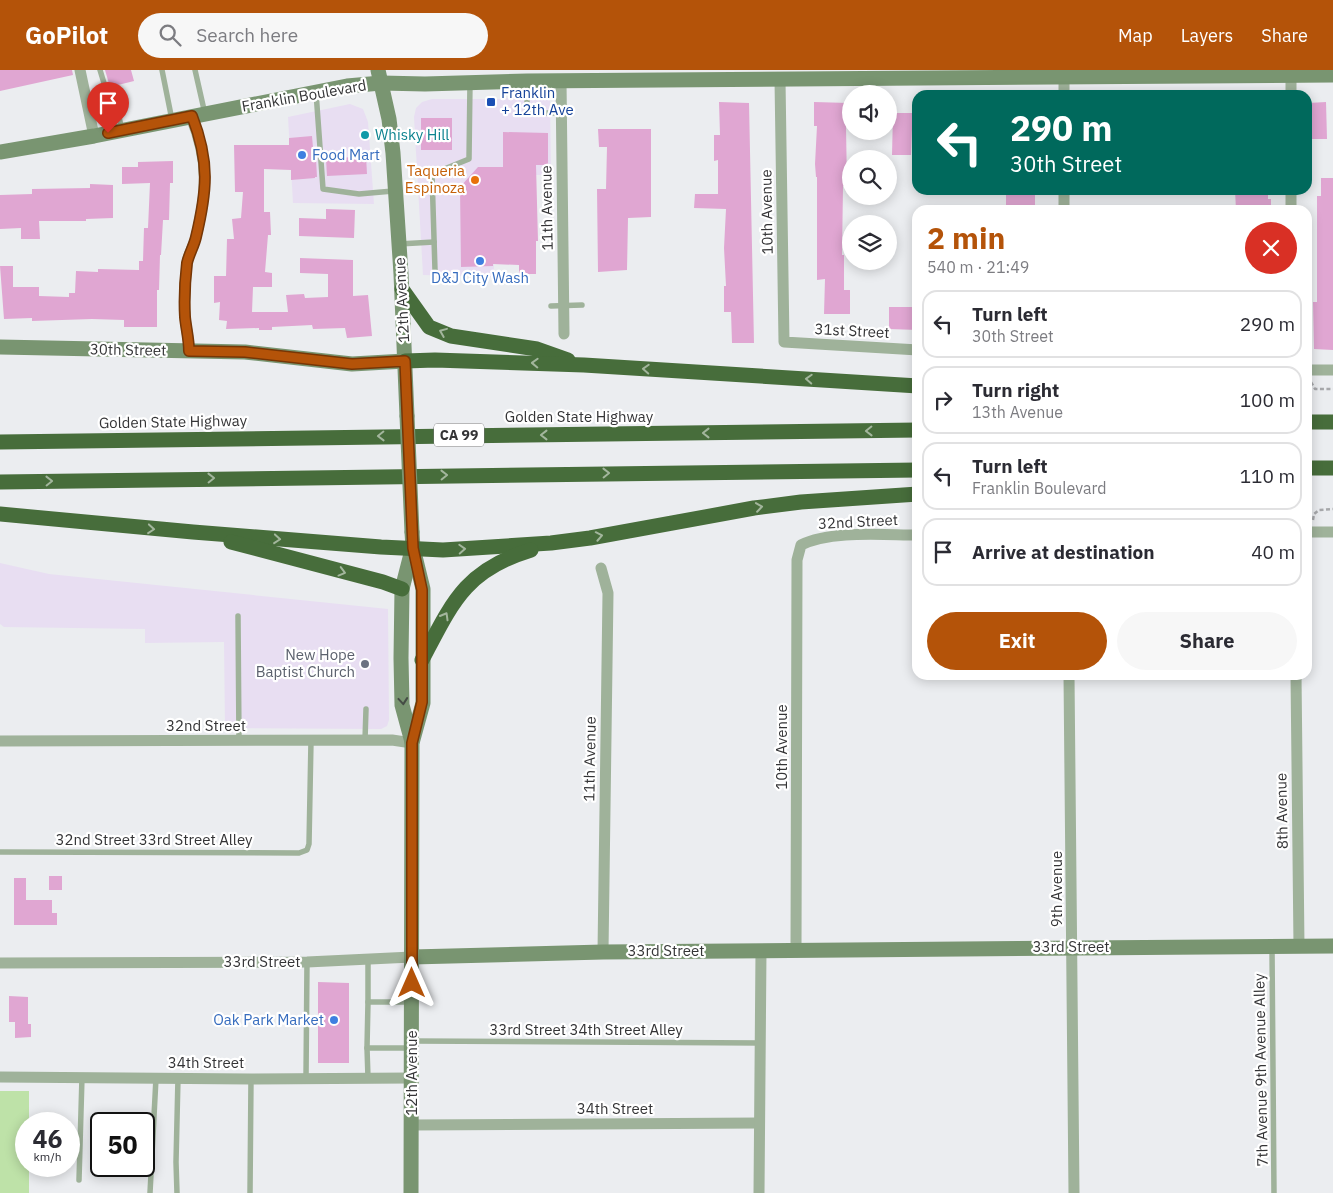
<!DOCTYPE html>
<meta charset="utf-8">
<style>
body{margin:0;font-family:"IBM Plex Sans",sans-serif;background:#f7f7f7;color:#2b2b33;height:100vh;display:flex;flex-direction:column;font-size:19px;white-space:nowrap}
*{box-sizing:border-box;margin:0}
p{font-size:16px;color:#7c7c81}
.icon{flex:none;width:28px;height:28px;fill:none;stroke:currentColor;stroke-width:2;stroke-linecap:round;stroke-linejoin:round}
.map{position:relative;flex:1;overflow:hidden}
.details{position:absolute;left:912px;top:135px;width:400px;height:475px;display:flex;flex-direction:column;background:#fff;border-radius:15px;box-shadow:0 2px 12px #0003}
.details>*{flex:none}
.hud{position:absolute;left:912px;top:20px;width:400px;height:105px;border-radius:15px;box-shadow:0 2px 12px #0003;background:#00695c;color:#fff;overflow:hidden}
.buttons{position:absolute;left:842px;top:15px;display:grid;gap:10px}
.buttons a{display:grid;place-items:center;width:55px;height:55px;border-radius:50%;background:#fff;box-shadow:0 2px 12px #0003;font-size:25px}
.speed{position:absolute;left:15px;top:1042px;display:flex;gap:10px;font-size:25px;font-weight:700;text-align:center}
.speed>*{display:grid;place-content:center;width:65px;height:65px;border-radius:50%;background:#fff;box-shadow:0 2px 12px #0003;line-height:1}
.speed small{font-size:12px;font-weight:400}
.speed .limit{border:2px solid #111;border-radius:8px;background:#fff;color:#111}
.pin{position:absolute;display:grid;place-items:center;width:42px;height:42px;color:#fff;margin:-51px -21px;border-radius:50% 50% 50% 0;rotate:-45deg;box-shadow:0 0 5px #0007}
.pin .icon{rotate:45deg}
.me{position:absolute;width:55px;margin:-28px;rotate:0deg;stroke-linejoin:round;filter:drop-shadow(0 0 4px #0008)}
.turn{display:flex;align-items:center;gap:18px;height:105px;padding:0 15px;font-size:22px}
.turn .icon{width:65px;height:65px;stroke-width:2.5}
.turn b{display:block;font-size:35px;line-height:42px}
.round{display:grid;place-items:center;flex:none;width:52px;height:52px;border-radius:26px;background:#f7f7f7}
.headline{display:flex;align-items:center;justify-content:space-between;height:85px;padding:0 15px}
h1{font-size:30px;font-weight:800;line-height:38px;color:#b45309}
.action{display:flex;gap:10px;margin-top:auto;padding:10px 15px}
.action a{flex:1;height:58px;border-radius:30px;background:#b45309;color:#fff;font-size:20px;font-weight:800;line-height:58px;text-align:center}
.action a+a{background:#f7f7f7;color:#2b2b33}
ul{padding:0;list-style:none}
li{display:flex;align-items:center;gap:15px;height:68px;margin:0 10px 8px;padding:0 5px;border:2px solid #e1e1e2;border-radius:15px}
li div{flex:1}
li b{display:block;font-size:19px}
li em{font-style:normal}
header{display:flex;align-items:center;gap:30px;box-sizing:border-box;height:70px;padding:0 25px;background:#b45309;color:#fff}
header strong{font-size:24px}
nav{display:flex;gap:28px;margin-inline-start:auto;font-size:18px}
.search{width:350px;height:45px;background:#f7f7f7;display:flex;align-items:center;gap:12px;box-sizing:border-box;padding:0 18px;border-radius:28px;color:#7c7c81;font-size:19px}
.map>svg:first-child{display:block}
</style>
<header>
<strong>GoPilot</strong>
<div class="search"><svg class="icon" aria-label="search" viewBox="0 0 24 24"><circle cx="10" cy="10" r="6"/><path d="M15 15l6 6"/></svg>Search here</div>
<nav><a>Map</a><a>Layers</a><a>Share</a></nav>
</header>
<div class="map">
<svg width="1333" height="1123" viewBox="0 0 1333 1123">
<rect width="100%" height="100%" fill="#ebedf0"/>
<g fill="#e8def2">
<path d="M 540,21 L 547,24 L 550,31 L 551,105 L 493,105 L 494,207 L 423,205 L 414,47 L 416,38 L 422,32 L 432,29 L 503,29 Z"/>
<path d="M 350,34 L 363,39 L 368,52 L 374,134 L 293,133 L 288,47 Z"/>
<path d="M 0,493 L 49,504 L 388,539 L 389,650 L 387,656 L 381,659 L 225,658 L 224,572 L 145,573 L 145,559 L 4,557 L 0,554 Z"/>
</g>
<path fill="#bee2a8" d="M 0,1021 L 29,1021 L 29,1054 L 26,1054 L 26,1096 L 29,1096 L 29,1123 L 0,1123 Z"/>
<g fill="#e0a6d2">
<path d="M 0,0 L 72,0 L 73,5 L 0,21 Z"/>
<path d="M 105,0 L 131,0 L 134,11 L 110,17 Z"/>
<path d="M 719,32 L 749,33 L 754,273 L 732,273 L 731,242 L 724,242 L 724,216 L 726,216 L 724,178 L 726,139 L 694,138 L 695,124 L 718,124 L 718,90 L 714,91 L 714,65 L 720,65 Z"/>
<path d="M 814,32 L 849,33 L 849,56 L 846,56 L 847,116 L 843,116 L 842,185 L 844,185 L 844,220 L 850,220 L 850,244 L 824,244 L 825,209 L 817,210 L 817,107 L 816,107 L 815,94 L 817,56 L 814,56 Z"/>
<path d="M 1326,32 L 1327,69 L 1308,69 L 1308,33 Z"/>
<path d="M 893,43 L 916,43 L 915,60 L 912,59 L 911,85 L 892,85 Z"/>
<rect x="421" y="48" width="31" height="32"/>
<path d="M 598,59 L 651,59 L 651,147 L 628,148 L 627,200 L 598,202 L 597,119 L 606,119 L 607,77 L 599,77 Z"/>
<path d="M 503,62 L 548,63 L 548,95 L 536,95 L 538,171 L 536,171 L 536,204 L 519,204 L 519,195 L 493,194 L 493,196 L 461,197 L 460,117 L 478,97 L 503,97 Z"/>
<path d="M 312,66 L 314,89 L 316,89 L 317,107 L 315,107 L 315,108 L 291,110 L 291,100 L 264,99 L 264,142 L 270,142 L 271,165 L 268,165 L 265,202 L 272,203 L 272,217 L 253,217 L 252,242 L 288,242 L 286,225 L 304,224 L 305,228 L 328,227 L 328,204 L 300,203 L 300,188 L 353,190 L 353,226 L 368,225 L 372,266 L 347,268 L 345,258 L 313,259 L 312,255 L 272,257 L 272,260 L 259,260 L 259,258 L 226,259 L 227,251 L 219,250 L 220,232 L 214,233 L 214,206 L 226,206 L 227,169 L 234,169 L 232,149 L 241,148 L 243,122 L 235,122 L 234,75 L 289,75 L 289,68 Z"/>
<path d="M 366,86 L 367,104 L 327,106 L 326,89 Z"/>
<path d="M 173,91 L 173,113 L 170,113 L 169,150 L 163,150 L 161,185 L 160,185 L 159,220 L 157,220 L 157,257 L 124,257 L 124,250 L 92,249 L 32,251 L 32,248 L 4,249 L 0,196 L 13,196 L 13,217 L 39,217 L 39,226 L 69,227 L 69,223 L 75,223 L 76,201 L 98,202 L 98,199 L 139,200 L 139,191 L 143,191 L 144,158 L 148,158 L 150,113 L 122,114 L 122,97 L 138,97 L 138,92 Z"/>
<path d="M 1321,108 L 1333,108 L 1333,280 L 1314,279 L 1313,232 L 1317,232 L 1317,126 L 1321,126 Z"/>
<path d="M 90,114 L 113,115 L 113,148 L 86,149 L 86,151 L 39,151 L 40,169 L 21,169 L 21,158 L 0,159 L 0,125 L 32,124 L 32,119 L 90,118 Z"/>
<rect x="1006" y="120" width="29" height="20"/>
<path d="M 1235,120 L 1268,120 L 1268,129 L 1271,129 L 1271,140 L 1236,140 Z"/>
<path d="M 326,139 L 355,140 L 354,168 L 299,166 L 299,148 L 326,149 Z"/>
<path d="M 889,237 L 918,237 L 918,260 L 889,259 Z"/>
<rect x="49" y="806" width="13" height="14"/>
<path d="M 14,808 L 26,808 L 26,830 L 52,830 L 52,843 L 57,843 L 57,855 L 14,855 Z"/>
<path d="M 318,912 L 349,913 L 349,993 L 318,993 Z"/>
<path d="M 9,926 L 28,927 L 28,954 L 31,954 L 31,967 L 15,968 L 15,952 L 9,952 Z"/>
</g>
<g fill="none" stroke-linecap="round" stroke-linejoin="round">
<g stroke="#a7a8ab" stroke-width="2.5" stroke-dasharray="4 2.5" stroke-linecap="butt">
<path d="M 1311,312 L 1315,319 L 1333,319"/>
<path d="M 1313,450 L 1314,444 L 1319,440 L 1333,439"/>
</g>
<g stroke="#9fb29a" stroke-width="5.5">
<path d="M 100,0 L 107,23 L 116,34 L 122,60"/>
<path d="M 162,0 L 172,50"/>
<path d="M 195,0 L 205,44"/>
<path d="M 527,11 L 527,43 L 562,43"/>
<path d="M 316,22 L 323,119 L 359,124 L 393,121"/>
<path d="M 399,174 L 434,172"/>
<path d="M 435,200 L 432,104 L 469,89 L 470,13"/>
<path d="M 551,236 L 582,235"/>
<path d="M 238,546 L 239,671"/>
<path d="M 365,670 L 366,639"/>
<path d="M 0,782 L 299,783 L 307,780 L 309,774 L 311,671"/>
<path d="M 1272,878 L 1274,1123"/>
<path d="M 368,932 L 368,890"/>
<path d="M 413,971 L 760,973"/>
<path d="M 367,978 L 368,1008"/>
<path d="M 410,978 L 367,978 L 368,932 L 410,932"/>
<path d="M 306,1009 L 307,892"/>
<path d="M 79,1110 L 82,1007"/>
<path d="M 150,1123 L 156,1008"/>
<path d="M 177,1123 L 176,1092 L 178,1008"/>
<path d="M 250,1123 L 251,1009"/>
</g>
<g stroke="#9fb29a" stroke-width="11">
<path d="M 80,0 L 94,66"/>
<path d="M 1064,0 L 1064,25"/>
<path d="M 1291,6 L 1291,25"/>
<path d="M 780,10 L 784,272 L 918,280"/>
<path d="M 561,11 L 564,264"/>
<path d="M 1291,120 L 1291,140"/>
<path d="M 1064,140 L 1064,120"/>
<path d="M 189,281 C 189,269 186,258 185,247 C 184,229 185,210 187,193 C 188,184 194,176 196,167 C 207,121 209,92 191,47"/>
<path d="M 1308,300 L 1333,300"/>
<path d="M 1308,462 L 1333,462"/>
<path d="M 601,498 L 608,523 L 603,882"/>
<path d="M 1069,605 L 1074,1123"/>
<path d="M 1296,605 L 1299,876"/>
<path d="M 0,671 L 392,670 L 412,673"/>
<path d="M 796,880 L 797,490 L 801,475 C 831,460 883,465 918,465"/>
<path d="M 0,893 L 307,892 L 412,887"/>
<path d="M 0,1007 L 251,1009 L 412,1008"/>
<path d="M 411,1055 L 759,1053"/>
<path d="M 759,1123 L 761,881"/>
</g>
<g stroke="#799571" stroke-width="15">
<path d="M 378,0 L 389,49 L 393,83 L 401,204 L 407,346"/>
<path d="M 0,82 L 94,66 L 347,16 L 381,13 L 425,14 L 527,11 L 1333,5"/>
<path d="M 0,277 L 245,282 L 352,294 L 405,291"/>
<path d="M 412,672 L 402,635 L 401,588 L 402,519 L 412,480"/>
<path d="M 412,887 L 603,882 L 1333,876"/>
<path d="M 411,1123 L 412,673 L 423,633 L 423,519 L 413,478 L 412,462"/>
</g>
<g stroke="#476d3b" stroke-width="15">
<path d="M 402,219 L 429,257 L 451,266 L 537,279 L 568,290"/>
<path d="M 405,291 L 435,290 L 584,295 L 918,316"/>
<path d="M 1308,352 L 1333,352"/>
<path d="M 0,372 L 918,360"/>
<path d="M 1308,398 L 1333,398"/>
<path d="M 0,412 L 918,400"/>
<path d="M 0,444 L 193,462 L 381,477 L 443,480 L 551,473 L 590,468 L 754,438 L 801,432 L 918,424"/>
<path d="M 231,472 L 383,512 L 402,519"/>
<path d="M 422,590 C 452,533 465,500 531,480"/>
</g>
<path stroke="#799571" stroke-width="15" d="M 407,346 L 412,462"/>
</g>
<defs><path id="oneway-chevron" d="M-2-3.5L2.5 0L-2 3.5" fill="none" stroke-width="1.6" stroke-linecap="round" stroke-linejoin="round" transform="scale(1.25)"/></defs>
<g stroke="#a3b69d">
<use href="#oneway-chevron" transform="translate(443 262) rotate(-158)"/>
<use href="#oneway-chevron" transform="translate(535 293) rotate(-178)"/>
<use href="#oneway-chevron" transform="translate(646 299) rotate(-177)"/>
<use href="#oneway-chevron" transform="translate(809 309) rotate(-177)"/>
<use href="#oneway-chevron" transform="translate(869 361) rotate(179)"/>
<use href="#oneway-chevron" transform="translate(706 363) rotate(180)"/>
<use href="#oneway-chevron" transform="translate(544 365) rotate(180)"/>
<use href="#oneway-chevron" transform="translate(381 366) rotate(179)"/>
<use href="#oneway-chevron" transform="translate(606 403) rotate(-1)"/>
<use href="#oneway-chevron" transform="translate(444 405) rotate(-1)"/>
<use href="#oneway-chevron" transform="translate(211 408) rotate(-1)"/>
<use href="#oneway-chevron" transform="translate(49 411) rotate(-1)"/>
<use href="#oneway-chevron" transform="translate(759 437) rotate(-8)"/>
<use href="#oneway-chevron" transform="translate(151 459) rotate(5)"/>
<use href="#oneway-chevron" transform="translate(599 466) rotate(-11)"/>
<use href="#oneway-chevron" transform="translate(277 469) rotate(5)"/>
<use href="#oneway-chevron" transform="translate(462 479) rotate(-3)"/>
<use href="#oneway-chevron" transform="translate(342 502) rotate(15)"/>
<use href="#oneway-chevron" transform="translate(445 546) rotate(-60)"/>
</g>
<use stroke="#454c45" href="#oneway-chevron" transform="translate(403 631) rotate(85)"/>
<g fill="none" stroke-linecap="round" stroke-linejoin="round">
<defs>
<path id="route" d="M 108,63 L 192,46 C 210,92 207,121 196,167 C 194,176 189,184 187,193 C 185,210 184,229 185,247 C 186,258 189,269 189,281 L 245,282 L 352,294 L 405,291 L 413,478 L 422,520 L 422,632 L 412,673 L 412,913"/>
</defs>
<use href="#route" stroke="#753606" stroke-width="12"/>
<use href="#route" stroke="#b45309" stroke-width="9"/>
</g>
<rect fill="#1a4fb4" stroke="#fff" stroke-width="2" x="486" y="27" width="10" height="10" rx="2.5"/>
<circle fill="#0f9aa8" stroke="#fff" stroke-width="2" cx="365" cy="65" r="5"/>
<g fill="#3f7fe0" stroke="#fff" stroke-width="2">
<circle cx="302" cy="85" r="5"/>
<circle cx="480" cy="191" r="5"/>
<circle cx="334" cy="950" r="5"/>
</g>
<circle fill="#e8710a" stroke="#fff" stroke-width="2" cx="475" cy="110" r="5"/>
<circle fill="#6b7280" stroke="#fff" stroke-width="2" cx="365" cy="594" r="5"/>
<g text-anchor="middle" stroke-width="4.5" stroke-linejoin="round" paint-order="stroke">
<rect fill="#fff" stroke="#717172" stroke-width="1" x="434" y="353.5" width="50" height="23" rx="4"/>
<g font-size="14" font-weight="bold" fill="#343436">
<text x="459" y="370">CA 99</text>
</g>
<g font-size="15" fill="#164399" stroke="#fff" text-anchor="start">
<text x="501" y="28">Franklin<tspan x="501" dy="17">+ 12th Ave</tspan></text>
</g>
<g font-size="15" fill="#343436" stroke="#fff">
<text transform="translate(304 26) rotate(-10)" y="5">Franklin Boulevard</text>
<text transform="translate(547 138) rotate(-91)" y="5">11th Avenue</text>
<text transform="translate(767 142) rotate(-91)" y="5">10th Avenue</text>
<text transform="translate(402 230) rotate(-93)" y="5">12th Avenue</text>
<text transform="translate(852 261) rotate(3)" y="5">31st Street</text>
<text transform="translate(128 280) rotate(1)" y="5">30th Street</text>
<text x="579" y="352">Golden State Highway</text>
<text transform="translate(173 352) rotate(-1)" y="5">Golden State Highway</text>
<text transform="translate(858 452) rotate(-3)" y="5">32nd Street</text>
<text x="206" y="661">32nd Street</text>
<text transform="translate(782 677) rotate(-90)" y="5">10th Avenue</text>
<text transform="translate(590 689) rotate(-89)" y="5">11th Avenue</text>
<text transform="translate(1282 741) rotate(-91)" y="5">8th Avenue</text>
<text x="154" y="775">32nd Street 33rd Street Alley</text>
<text transform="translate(1057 819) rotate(-90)" y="5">9th Avenue</text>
<text x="1071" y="882">33rd Street</text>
<text x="666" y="886">33rd Street</text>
<text x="262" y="897">33rd Street</text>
<text x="586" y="965">33rd Street 34th Street Alley</text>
<text x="206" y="998">34th Street</text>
<text transform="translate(1261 1000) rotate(-91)" y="5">7th Avenue 9th Avenue Alley</text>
<text transform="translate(412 1003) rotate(-90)" y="5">12th Avenue</text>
<text x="615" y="1044">34th Street</text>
</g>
<g font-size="15" fill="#0d838f" stroke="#fff" text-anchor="start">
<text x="375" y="70">Whisky Hill</text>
</g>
<g font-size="15" fill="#366cbe" stroke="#fff" text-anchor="start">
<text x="312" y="90">Food Mart</text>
<text x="480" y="213" text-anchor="middle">D&amp;J City Wash</text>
<text x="324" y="955" text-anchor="end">Oak Park Market</text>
</g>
<g font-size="15" fill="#c56008" stroke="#fff" text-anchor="end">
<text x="465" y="106">Taqueria<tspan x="465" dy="17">Espinoza</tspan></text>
</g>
<g font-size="15" fill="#5b616d" stroke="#fff" text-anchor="end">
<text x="355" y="590">New Hope<tspan x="355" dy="17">Baptist Church</tspan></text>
</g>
</g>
</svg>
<div class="buttons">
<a><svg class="icon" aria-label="sound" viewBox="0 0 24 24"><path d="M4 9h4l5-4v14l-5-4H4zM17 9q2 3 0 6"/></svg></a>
<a><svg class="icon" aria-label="search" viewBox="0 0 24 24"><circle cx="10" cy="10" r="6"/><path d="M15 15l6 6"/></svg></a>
<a><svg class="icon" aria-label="layers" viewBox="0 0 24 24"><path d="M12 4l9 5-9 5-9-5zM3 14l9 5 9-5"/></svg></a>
</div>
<div class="speed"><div>46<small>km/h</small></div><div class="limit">50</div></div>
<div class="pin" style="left:108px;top:63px;background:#d93025"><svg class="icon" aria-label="arrive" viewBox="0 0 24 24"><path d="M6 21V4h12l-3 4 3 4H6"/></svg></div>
<svg class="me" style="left:412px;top:913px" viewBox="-20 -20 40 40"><path d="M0-17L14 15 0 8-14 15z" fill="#b45309" stroke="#fff" stroke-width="4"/></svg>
<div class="hud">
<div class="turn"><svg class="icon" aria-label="left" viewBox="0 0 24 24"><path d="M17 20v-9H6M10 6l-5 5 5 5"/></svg><div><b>290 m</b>30th Street</div></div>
</div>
<section class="details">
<div class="headline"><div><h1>2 min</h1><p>540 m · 21:49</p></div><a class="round" style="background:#d93025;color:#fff"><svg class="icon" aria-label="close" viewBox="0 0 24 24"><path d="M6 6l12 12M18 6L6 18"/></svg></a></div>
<ul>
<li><svg class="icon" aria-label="left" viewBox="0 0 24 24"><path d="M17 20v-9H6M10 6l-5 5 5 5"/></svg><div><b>Turn left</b><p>30th Street</p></div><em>290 m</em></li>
<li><svg class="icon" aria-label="right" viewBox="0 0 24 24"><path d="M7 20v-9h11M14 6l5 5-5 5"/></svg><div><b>Turn right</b><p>13th Avenue</p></div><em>100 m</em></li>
<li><svg class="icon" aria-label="left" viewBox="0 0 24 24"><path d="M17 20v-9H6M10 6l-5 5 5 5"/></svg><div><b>Turn left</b><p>Franklin Boulevard</p></div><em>110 m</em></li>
<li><svg class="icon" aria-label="arrive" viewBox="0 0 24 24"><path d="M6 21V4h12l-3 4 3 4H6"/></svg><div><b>Arrive at destination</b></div><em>40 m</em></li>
</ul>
<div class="action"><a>Exit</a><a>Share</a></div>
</section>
</div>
